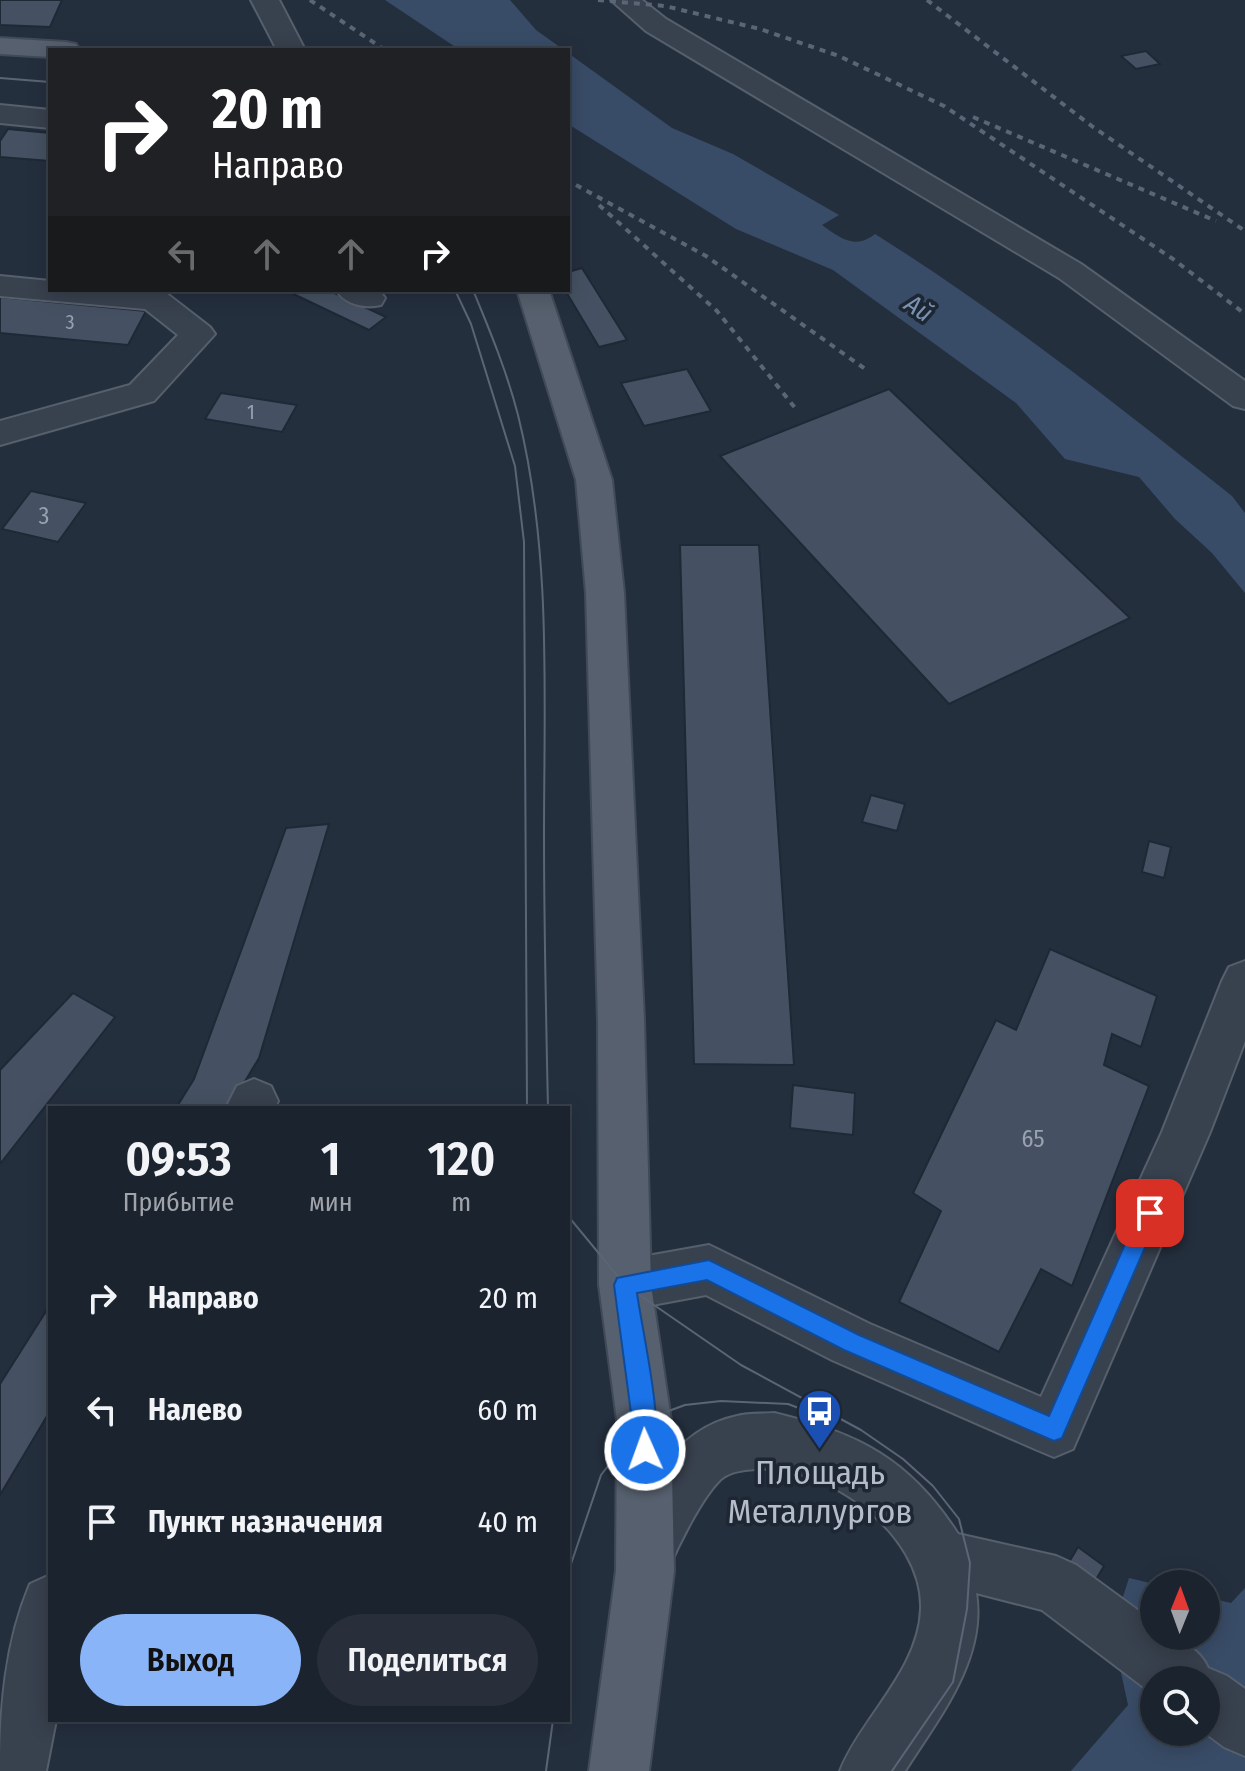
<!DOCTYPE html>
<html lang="ru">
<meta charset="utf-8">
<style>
body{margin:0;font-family:"Fira Sans Condensed",sans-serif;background:#282f3a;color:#f1f3f6;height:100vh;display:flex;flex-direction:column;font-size:30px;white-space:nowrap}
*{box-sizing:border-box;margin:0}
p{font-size:26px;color:#a0a4aa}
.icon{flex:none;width:44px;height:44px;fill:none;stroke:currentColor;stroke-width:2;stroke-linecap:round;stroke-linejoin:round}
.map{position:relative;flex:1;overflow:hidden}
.drawer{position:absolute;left:48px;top:1106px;width:522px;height:616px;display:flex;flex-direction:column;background:#1b232e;border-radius:0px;box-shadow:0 4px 20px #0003,0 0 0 2px #39404a}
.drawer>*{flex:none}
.top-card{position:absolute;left:48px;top:48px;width:522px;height:244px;border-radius:0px;box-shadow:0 4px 20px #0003,0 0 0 2px #39404a;background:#202124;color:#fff;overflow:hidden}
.needle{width:52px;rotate:1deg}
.controls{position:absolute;left:1140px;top:1570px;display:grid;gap:16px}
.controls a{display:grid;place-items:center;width:80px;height:80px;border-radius:50%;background:#1b232e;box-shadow:0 4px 20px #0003,0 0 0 2px #39404a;font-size:40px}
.pin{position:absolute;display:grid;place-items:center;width:68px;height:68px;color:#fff;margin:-34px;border-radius:16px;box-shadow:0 4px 12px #0006}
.me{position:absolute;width:88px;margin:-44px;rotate:358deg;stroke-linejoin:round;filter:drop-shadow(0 0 6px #0008)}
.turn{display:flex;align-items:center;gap:28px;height:168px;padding:0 32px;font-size:36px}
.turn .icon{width:104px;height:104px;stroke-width:2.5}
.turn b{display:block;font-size:56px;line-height:68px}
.lanes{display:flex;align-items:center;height:76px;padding:0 32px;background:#0003;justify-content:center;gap:40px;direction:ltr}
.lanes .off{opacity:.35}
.eta{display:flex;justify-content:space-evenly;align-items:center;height:136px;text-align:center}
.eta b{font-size:48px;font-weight:600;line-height:56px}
.button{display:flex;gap:16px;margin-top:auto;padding:16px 32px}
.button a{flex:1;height:92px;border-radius:48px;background:#8ab4f8;color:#111;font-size:32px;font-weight:600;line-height:92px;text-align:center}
.button a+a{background:#282f3a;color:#f1f3f6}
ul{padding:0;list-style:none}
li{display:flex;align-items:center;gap:24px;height:112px;padding:0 32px}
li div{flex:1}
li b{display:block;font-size:30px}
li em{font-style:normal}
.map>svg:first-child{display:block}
</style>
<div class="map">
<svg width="1245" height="1771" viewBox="0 0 1245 1771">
<rect width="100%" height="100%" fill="#242f3e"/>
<g fill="#394c67" fill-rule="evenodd">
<path d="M 385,0 L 510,0 L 536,30 L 564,50 L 460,50 Z"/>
<path d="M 568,53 L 672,128 L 733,154 L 839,215 L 822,225 C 840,238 855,250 875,234 C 1001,313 1116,404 1232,496 L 1245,513 L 1245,593 L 1212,553 L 1175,519 L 1139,477 L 1065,459 L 1016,403 L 833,270 L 736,229 L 568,124 Z"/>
<path d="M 1129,1578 L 1154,1584 L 1154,1636 L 1206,1636 L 1206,1597 L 1231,1603 L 1245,1588 L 1245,1771 L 1071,1771 L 1128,1705 L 1112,1631 ZM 1154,1680 L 1206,1680 L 1206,1732 L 1154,1732 Z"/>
</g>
<g fill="#455162" stroke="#1f2835" stroke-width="2">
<path d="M 0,0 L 62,0 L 50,27 L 0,25 Z"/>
<path d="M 1146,51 L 1160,64 L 1136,69 L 1121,56 Z"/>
<path d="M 8,129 L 50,133 L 50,161 L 0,157 L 0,141 Z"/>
<path d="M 582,268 L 627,340 L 599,347 L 565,290 L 568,290 L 568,272 Z"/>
<path d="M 285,290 L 328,290 L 386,317 L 369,330 Z"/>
<path d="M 0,297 L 146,311 L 128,345 L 0,333 Z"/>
<path d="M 687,369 L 711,411 L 644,426 L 621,383 Z"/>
<path d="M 889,389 L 1130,618 L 949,704 L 720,456 Z"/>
<path d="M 221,393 L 297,405 L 282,432 L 205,419 Z"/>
<path d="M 31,491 L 86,503 L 58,542 L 2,529 Z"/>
<path d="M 680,545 L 759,545 L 794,1065 L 694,1064 Z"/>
<path d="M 871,795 L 905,804 L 897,831 L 862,822 Z"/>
<path d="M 329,824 L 259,1058 L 229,1108 L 176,1108 L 194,1079 L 286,828 Z"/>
<path d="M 1149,841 L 1171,847 L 1164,878 L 1142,872 Z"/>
<path d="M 1050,949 L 1157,996 L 1141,1047 L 1112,1034 L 1104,1065 L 1149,1086 L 1072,1286 L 1041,1269 L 999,1352 L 899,1302 L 941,1211 L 913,1193 L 996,1020 L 1016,1030 Z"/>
<path d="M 73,993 L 115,1017 L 0,1164 L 0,1070 Z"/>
<path d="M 793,1085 L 855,1093 L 853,1135 L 790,1128 Z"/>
<path d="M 50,1305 L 50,1411 L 0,1495 L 0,1384 Z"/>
<path d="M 1078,1547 L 1104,1566 L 1088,1593 L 1062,1574 Z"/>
</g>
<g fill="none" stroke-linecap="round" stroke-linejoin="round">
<defs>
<g id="minor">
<path d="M 251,0 L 279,0 L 305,50 L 277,50 Z"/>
<path d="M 611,0 L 642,0 L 666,19 L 1081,264 L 1245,381 L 1245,409 L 1233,406 L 1059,278 L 646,31 Z"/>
<path d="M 0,105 L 50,110 L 50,128 L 0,123 Z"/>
<path d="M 0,276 L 50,281 L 50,290 L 154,290 L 166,293 L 210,327 L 215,334 L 154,401 L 0,445 L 0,421 L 130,385 L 178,335 L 145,309 L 0,296 Z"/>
<path d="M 336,290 L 379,290 L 385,298 L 381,305 C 364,309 345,304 336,290 Z"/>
<path d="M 1245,961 L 1245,1041 L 1210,1132 L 1073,1449 L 1054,1457 L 1035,1449 L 832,1360 L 706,1295 L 625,1310 L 607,1303 L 599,1285 L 607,1267 L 625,1260 L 709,1245 L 870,1324 L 1041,1397 L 1162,1132 L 1222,981 L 1229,967 Z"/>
<path d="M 254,1079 L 271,1086 L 278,1101 L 275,1108 L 226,1108 L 237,1086 Z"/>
<path d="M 774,1413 C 858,1433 910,1459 958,1534 L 1056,1556 L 1076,1565 L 1154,1622 L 1154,1636 C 1175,1636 1199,1647 1208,1668 L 1227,1676 L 1245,1689 L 1245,1756 L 1224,1747 L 1204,1732 L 1206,1732 L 1206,1680 L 1154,1680 L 1154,1695 L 1042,1610 L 976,1593 C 987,1659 938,1719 905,1771 L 840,1771 C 862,1717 919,1670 921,1609 C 924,1534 826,1463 756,1469 C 744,1470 731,1471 721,1479 C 701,1498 677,1548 666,1574 L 646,1582 L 626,1574 L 618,1554 C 641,1497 670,1430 737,1416 C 749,1413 762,1414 774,1413 Z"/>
<path d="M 50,1575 L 50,1720 L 56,1720 L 46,1771 L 0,1771 C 0,1708 5,1643 30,1584 Z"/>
</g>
<g id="major">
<path d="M 0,38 L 66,42 L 76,44 L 80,50 L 50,50 L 50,57 L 0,54 Z"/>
<path d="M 517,290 L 549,290 L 612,480 L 624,593 L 644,1020 L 651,1285 L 671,1420 L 674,1571 L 649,1771 L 589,1771 L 616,1571 L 617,1420 L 599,1285 L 598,1020 L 586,593 L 576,480 Z"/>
</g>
</defs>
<use href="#minor" stroke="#565f6c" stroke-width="4"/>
<use href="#major" stroke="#414a57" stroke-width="4"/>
<use href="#minor" fill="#38414e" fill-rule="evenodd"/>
<use href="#major" fill="#56606e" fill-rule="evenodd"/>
<g stroke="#5a6575" stroke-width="2">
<path d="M 0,78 L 50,82"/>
<path d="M 455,290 L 471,324 L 515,466 L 524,542 L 527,1108"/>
<path d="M 473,290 C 490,331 507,372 518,415 C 552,552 544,696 544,836 C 544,927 546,1017 548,1108"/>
<path d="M 568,1216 L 625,1285 L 741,1365 L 861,1430 L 903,1459 L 933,1486 L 959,1519 L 970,1563 L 967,1609 L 953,1682 L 892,1771"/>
<path d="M 568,1573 L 601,1475 L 644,1420 L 685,1405 L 721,1401 L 788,1404 L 812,1413"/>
<path d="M 546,1771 L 553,1720"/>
</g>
<g stroke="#5a6575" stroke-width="4" stroke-dasharray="6 6" stroke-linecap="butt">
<path d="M 310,0 L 385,50"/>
<path d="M 598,0 L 665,6 L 760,29 L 839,56 L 944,106 L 1173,259 L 1245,314"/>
<path d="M 927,0 L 1093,127 L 1245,231"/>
<path d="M 973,117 L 1216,221"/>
<path d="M 576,185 L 706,256 L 868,371"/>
<path d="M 599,205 L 717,311 L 796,409"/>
</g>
</g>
<path fill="#1a73e8" stroke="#114b97" stroke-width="2" d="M 1150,1203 L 1157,1206 L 1160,1213 L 1062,1438 L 1054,1441 L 844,1350 L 707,1280 L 637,1293 C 642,1330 665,1428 653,1458 L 645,1462 L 637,1458 L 614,1285 L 617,1278 L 709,1260 L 859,1335 L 1049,1416 L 1142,1206 Z"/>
<defs>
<symbol id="bus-pin" viewBox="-11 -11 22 30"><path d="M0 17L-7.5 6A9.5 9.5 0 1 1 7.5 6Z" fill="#1a4fb4" stroke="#1d2633"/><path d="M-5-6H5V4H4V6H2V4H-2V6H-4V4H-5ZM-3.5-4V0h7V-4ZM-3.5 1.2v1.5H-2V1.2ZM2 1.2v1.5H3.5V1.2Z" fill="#fff"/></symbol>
</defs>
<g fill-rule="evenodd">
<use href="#bus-pin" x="794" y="1386" width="51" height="69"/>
</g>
<g text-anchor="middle" stroke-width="7" stroke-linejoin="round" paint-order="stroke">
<g font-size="20" fill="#98a1af">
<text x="70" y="329">3</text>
<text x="251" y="419">1</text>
</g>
<g font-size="24" fill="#98a1af">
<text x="44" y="524">3</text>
<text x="1033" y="1147">65</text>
</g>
<g font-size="26" font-style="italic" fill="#7c92b1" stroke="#1d2633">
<text transform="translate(919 308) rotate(34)" y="9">Ай</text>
</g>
<g font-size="34" fill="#b4bcc9" stroke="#1d2633">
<text x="820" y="1484">Площадь<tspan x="820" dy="39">Металлургов</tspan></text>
</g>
</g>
</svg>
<div class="controls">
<a><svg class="needle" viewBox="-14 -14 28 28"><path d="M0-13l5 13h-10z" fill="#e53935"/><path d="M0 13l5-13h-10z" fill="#a0a4aa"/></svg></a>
<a><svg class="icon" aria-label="search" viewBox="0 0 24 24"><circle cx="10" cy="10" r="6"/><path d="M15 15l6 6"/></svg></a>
</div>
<div class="pin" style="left:1150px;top:1213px;background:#d93025"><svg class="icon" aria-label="arrive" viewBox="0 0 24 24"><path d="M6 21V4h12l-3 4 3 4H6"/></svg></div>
<svg class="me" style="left:645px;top:1450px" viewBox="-20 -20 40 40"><circle r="17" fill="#1a73e8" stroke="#fff" stroke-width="3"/><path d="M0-11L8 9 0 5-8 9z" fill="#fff"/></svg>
<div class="top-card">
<div class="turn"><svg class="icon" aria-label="right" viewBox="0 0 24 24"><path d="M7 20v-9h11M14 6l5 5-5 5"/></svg><div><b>20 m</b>Направо</div></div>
<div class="lanes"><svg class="icon off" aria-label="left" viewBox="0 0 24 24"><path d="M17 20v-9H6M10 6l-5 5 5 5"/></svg><svg class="icon off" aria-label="ahead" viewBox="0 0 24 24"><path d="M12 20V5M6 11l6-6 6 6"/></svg><svg class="icon off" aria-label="ahead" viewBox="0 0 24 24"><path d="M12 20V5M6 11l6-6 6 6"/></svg><svg class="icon" aria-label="right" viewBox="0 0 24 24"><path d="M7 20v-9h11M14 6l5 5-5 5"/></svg></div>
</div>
<section class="drawer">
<div class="eta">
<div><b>09:53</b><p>Прибытие</p></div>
<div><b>1</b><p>мин</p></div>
<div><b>120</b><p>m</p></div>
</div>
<ul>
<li><svg class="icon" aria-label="right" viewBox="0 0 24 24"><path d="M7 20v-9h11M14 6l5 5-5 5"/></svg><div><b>Направо</b></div><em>20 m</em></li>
<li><svg class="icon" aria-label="left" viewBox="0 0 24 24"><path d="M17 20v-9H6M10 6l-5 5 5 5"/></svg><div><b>Налево</b></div><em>60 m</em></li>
<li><svg class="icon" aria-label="arrive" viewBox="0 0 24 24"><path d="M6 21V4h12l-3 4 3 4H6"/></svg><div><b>Пункт назначения</b></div><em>40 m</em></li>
</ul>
<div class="button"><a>Выход</a><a>Поделиться</a></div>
</section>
</div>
